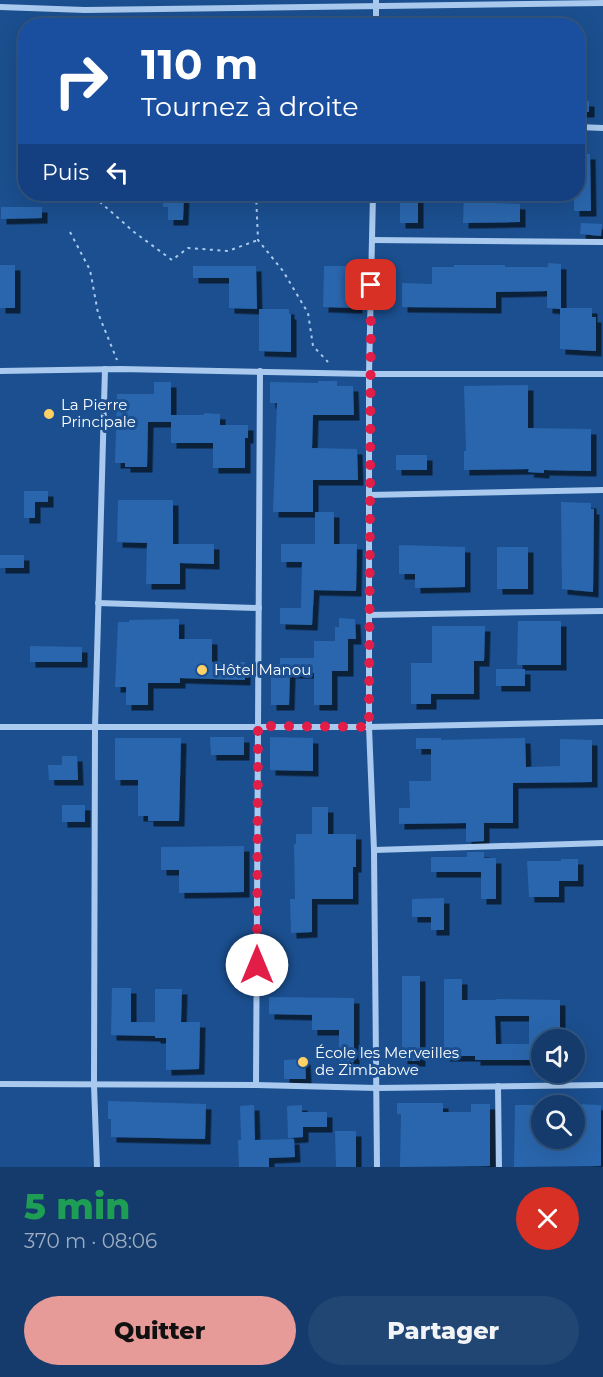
<!DOCTYPE html>
<html lang="fr">
<meta charset="utf-8">
<style>
body{margin:0;font-family:Montserrat,sans-serif;background:#214673;color:#f1f3f6;height:100vh;display:flex;flex-direction:column;font-size:22px;white-space:nowrap}
*{box-sizing:border-box;margin:0}
p{font-size:20px;color:#9dadc1}
.icon{flex:none;width:33px;height:33px;fill:none;stroke:currentColor;stroke-width:2;stroke-linecap:round;stroke-linejoin:round}
.map{position:relative;height:1167px;overflow:hidden}
.panel{display:flex;flex-direction:column;background:#143b6b;flex:1}
.panel>*{flex:none}
.top-card{position:absolute;left:18px;top:18px;width:567px;height:183px;border-radius:24px;box-shadow:0 6px 24px #0002,0 0 0 2px #33557e;background:#1a4fa0;color:#fff;overflow:hidden}
.controls{position:absolute;left:531px;top:1029px;display:grid;gap:12px}
.controls a{display:grid;place-items:center;width:54px;height:54px;border-radius:50%;background:#143b6b;box-shadow:0 6px 24px #0002,0 0 0 2px #33557e;font-size:30px}
.pin{position:absolute;display:grid;place-items:center;width:51px;height:51px;color:#fff;margin:-26px;border-radius:12px;box-shadow:0 3px 9px #0006}
.me{position:absolute;width:66px;margin:-33px;rotate:0deg;stroke-linejoin:round;filter:drop-shadow(0 0 4px #0008)}
.turn{display:flex;align-items:center;gap:21px;height:126px;padding:0 24px;font-size:27px}
.turn .icon{width:78px;height:78px;stroke-width:2.5}
.turn b{display:block;font-size:42px;line-height:51px}
.then{display:flex;align-items:center;height:57px;padding:0 24px;background:#0003;gap:12px;font-size:22px}
.round{display:grid;place-items:center;flex:none;width:63px;height:63px;border-radius:32px;background:#214673}
.headline{display:flex;align-items:center;justify-content:space-between;height:102px;padding:0 24px}
h1{font-size:36px;font-weight:800;line-height:45px;color:#1e9e55}
.cta{display:flex;gap:12px;margin-top:auto;padding:12px 24px}
.cta a{flex:1;height:69px;border-radius:36px;background:#e69b98;color:#111;font-size:24px;font-weight:800;line-height:69px;text-align:center}
.cta a+a{background:#214673;color:#f1f3f6}
.map>svg:first-child{display:block}
</style>
<div class="map">
<svg width="603" height="1167" viewBox="0 0 603 1167">
<defs>
<filter id="shadow"><feDropShadow dx="5.5" dy="5.5" stdDeviation="0" flood-color="#0009"/></filter>
</defs>
<rect width="100%" height="100%" fill="#1b4f8f"/>
<g fill="#2a66ad" fill-rule="evenodd" filter="url(#shadow)">
<rect x="578" y="101" width="11" height="11"/>
<path d="M 578,154 L 590,154 L 591,211 L 574,211 L 574,194 L 578,194 Z"/>
<path d="M 163,194 L 184,194 L 183,220 L 168,220 L 168,207 L 163,207 Z"/>
<rect x="400" y="194" width="18" height="29"/>
<path d="M 464,194 L 495,194 L 494,203 L 520,204 L 520,222 L 463,223 Z"/>
<path d="M 1,207 L 42,207 L 42,218 L 1,219 Z"/>
<path d="M 581,223 L 602,224 L 601,236 L 580,234 Z"/>
<path d="M 548,263 L 561,264 L 561,308 L 592,308 L 592,317 L 596,317 L 596,351 L 560,349 L 560,309 L 547,308 L 547,291 L 496,292 L 496,308 L 402,307 L 402,283 L 432,284 L 432,267 L 454,267 L 454,265 L 505,265 L 505,267 L 548,267 Z"/>
<rect x="0" y="265" width="15" height="43"/>
<path d="M 193,266 L 256,266 L 257,309 L 229,308 L 229,278 L 193,278 Z"/>
<path d="M 324,266 L 357,266 L 357,308 L 323,307 Z"/>
<path d="M 259,309 L 289,309 L 289,314 L 291,314 L 291,352 L 259,351 Z"/>
<path d="M 318,381 L 337,381 L 337,386 L 353,386 L 354,415 L 313,415 L 312,448 L 357,449 L 358,480 L 313,480 L 313,512 L 273,512 L 277,403 L 270,403 L 270,382 L 318,383 Z"/>
<path d="M 154,382 L 171,382 L 171,422 L 148,422 L 147,467 L 125,467 L 125,463 L 115,463 L 117,394 L 154,394 Z"/>
<path d="M 528,385 L 528,428 L 591,429 L 591,471 L 544,470 L 544,473 L 528,472 L 529,469 L 464,470 L 464,451 L 466,451 L 464,386 Z"/>
<path d="M 204,413 L 220,414 L 220,425 L 248,425 L 248,438 L 245,438 L 245,468 L 213,468 L 213,443 L 171,443 L 171,415 L 204,415 Z"/>
<rect x="396" y="455" width="31" height="15"/>
<path d="M 24,491 L 48,491 L 48,502 L 35,502 L 35,518 L 24,518 Z"/>
<path d="M 118,500 L 173,500 L 173,544 L 214,544 L 214,564 L 180,563 L 180,584 L 146,584 L 147,543 L 117,542 Z"/>
<path d="M 561,502 L 591,503 L 591,509 L 594,509 L 593,592 L 562,589 Z"/>
<path d="M 315,512 L 334,512 L 334,544 L 357,544 L 356,591 L 314,590 L 312,625 L 280,624 L 280,608 L 301,608 L 302,562 L 281,562 L 281,544 L 315,544 Z"/>
<path d="M 399,545 L 465,547 L 465,587 L 415,588 L 415,574 L 399,574 Z"/>
<rect x="497" y="547" width="31" height="42"/>
<rect x="0" y="555" width="24" height="13"/>
<path d="M 339,618 L 355,619 L 356,639 L 348,639 L 348,671 L 332,671 L 332,705 L 314,705 L 314,673 L 290,673 L 289,705 L 271,705 L 271,664 L 280,664 L 280,658 L 314,658 L 314,641 L 335,641 L 335,627 L 339,627 Z"/>
<path d="M 179,619 L 179,639 L 212,639 L 212,662 L 245,662 L 245,680 L 180,678 L 180,683 L 148,683 L 148,705 L 126,705 L 126,687 L 115,687 L 118,622 L 129,622 L 129,620 Z"/>
<path d="M 518,621 L 561,621 L 561,665 L 517,665 Z"/>
<path d="M 432,626 L 485,626 L 484,661 L 474,661 L 474,694 L 431,694 L 431,704 L 411,704 L 411,663 L 432,663 Z"/>
<path d="M 30,646 L 82,647 L 82,662 L 30,662 Z"/>
<rect x="496" y="669" width="29" height="17"/>
<path d="M 210,737 L 244,737 L 244,755 L 211,755 Z"/>
<path d="M 270,737 L 313,738 L 313,771 L 270,770 Z"/>
<path d="M 115,738 L 181,738 L 179,821 L 148,821 L 148,816 L 138,816 L 138,780 L 115,780 Z"/>
<path d="M 416,738 L 441,738 L 441,740 L 525,738 L 526,767 L 560,766 L 560,739 L 592,740 L 592,782 L 513,783 L 513,823 L 484,823 L 484,841 L 466,842 L 466,823 L 399,824 L 399,808 L 410,808 L 409,781 L 431,781 L 431,749 L 416,749 Z"/>
<path d="M 62,756 L 77,756 L 78,780 L 49,780 L 48,765 L 62,765 Z"/>
<rect x="62" y="805" width="23" height="17"/>
<path d="M 312,807 L 328,807 L 328,834 L 356,834 L 356,867 L 353,867 L 353,899 L 312,899 L 312,932 L 291,933 L 290,899 L 295,899 L 294,844 L 296,844 L 296,834 L 312,834 Z"/>
<path d="M 244,846 L 244,892 L 179,893 L 179,870 L 161,870 L 161,847 Z"/>
<path d="M 467,852 L 484,852 L 484,858 L 496,858 L 496,899 L 481,899 L 481,872 L 431,872 L 431,857 L 467,857 Z"/>
<path d="M 561,859 L 578,859 L 578,881 L 559,881 L 559,897 L 529,897 L 527,861 L 561,861 Z"/>
<path d="M 444,898 L 444,930 L 431,930 L 431,917 L 412,917 L 412,899 Z"/>
<rect x="402" y="976" width="18" height="85"/>
<path d="M 444,979 L 462,979 L 462,1000 L 496,1000 L 496,999 L 560,1000 L 560,1039 L 542,1039 L 542,1060 L 475,1060 L 475,1056 L 444,1056 ZM 495,1016 L 529,1016 L 529,1044 L 496,1044 Z"/>
<path d="M 112,988 L 131,988 L 131,1022 L 155,1022 L 155,989 L 182,989 L 181,1022 L 200,1022 L 199,1069 L 166,1070 L 166,1038 L 155,1038 L 155,1036 L 111,1035 Z"/>
<path d="M 269,997 L 354,998 L 354,1062 L 339,1062 L 339,1030 L 312,1030 L 312,1015 L 269,1014 Z"/>
<path d="M 305,1059 L 306,1079 L 284,1079 L 284,1060 Z"/>
<path d="M 108,1101 L 206,1104 L 205,1139 L 111,1137 L 111,1119 L 108,1119 Z"/>
<path d="M 397,1103 L 443,1103 L 443,1112 L 471,1112 L 471,1104 L 490,1104 L 490,1166 L 400,1167 L 401,1114 L 397,1114 Z"/>
<path d="M 574,1104 L 601,1105 L 601,1166 L 514,1167 L 515,1105 L 542,1105 L 542,1138 L 574,1138 Z"/>
<path d="M 254,1105 L 255,1140 L 294,1139 L 295,1157 L 269,1158 L 269,1167 L 239,1167 L 238,1140 L 241,1140 L 240,1106 Z"/>
<path d="M 302,1105 L 302,1112 L 327,1112 L 327,1127 L 303,1127 L 303,1137 L 288,1138 L 287,1106 Z"/>
<path d="M 335,1131 L 356,1131 L 356,1167 L 336,1167 Z"/>
</g>
<g fill="none" stroke-linecap="round" stroke-linejoin="round">
<g stroke="#a9c9ee" stroke-width="2" stroke-dasharray="3 4.5" stroke-linecap="butt">
<path d="M 100,194 L 100,202 L 134,232 L 172,260 L 188,248 L 228,251 L 258,240"/>
<path d="M 256,194 L 258,240 L 283,271 L 308,313 L 313,346 L 328,362"/>
<path d="M 70,232 L 90,270 L 98,313 L 117,360"/>
</g>
<g stroke="#a9c9ee" stroke-width="6">
<path d="M 0,7 L 85,10 L 603,3"/>
<path d="M 376,26 L 376,0"/>
<path d="M 578,127 L 603,128"/>
<path d="M 373,194 L 369,374 L 369,727 L 374,850 L 377,1167"/>
<path d="M 372,240 L 603,242"/>
<path d="M 0,371 L 120,369 L 369,374 L 603,374"/>
<path d="M 369,495 L 603,490"/>
<path d="M 98,603 L 259,608"/>
<path d="M 369,615 L 603,611"/>
<path d="M 0,727 L 369,727 L 603,722"/>
<path d="M 374,850 L 603,843"/>
<path d="M 0,1084 L 256,1085 L 377,1088 L 603,1085"/>
<path d="M 256,1085 L 260,371"/>
<path d="M 498,1086 L 499,1167"/>
<path d="M 97,1167 L 94,1085 L 95,727 L 105,369"/>
</g>
</g>
<g fill="none" stroke-linecap="round" stroke-linejoin="round">
<path stroke="#e11d48" stroke-width="10" stroke-dasharray="0 18" d="M 257,965 L 258,726 L 369,727 L 371,285"/>
</g>
<g fill="#ffd166" stroke="#1b4f8f" stroke-width="2">
<circle cx="49" cy="414" r="6"/>
<circle cx="202" cy="670" r="6"/>
<circle cx="303" cy="1062" r="6"/>
</g>
<g text-anchor="middle" stroke-width="6" stroke-linejoin="round" paint-order="stroke">
<g font-size="15" fill="#fff" stroke="#1b4f8f" text-anchor="start">
<text x="61" y="410">La Pierre<tspan x="61" dy="17">Principale</tspan></text>
<text x="214" y="675">Hôtel Manou</text>
<text x="315" y="1058">École les Merveilles<tspan x="315" dy="17">de Zimbabwe</tspan></text>
</g>
</g>
</svg>
<div class="controls">
<a><svg class="icon" aria-label="sound" viewBox="0 0 24 24"><path d="M4 9h4l5-4v14l-5-4H4zM17 9q2 3 0 6"/></svg></a>
<a><svg class="icon" aria-label="search" viewBox="0 0 24 24"><circle cx="10" cy="10" r="6"/><path d="M15 15l6 6"/></svg></a>
</div>
<div class="pin" style="left:371px;top:285px;background:#d93025"><svg class="icon" aria-label="arrive" viewBox="0 0 24 24"><path d="M6 21V4h12l-3 4 3 4H6"/></svg></div>
<svg class="me" style="left:257px;top:965px" viewBox="-20 -20 40 40"><circle r="19" fill="#fff"/><path d="M0-13L10 11 0 6-10 11z" fill="#e11d48"/></svg>
<div class="top-card">
<div class="turn"><svg class="icon" aria-label="right" viewBox="0 0 24 24"><path d="M7 20v-9h11M14 6l5 5-5 5"/></svg><div><b>110 m</b>Tournez à droite</div></div>
<div class="then">Puis<svg class="icon" aria-label="left" viewBox="0 0 24 24"><path d="M17 20v-9H6M10 6l-5 5 5 5"/></svg></div>
</div>
</div>
<section class="panel">
<div class="headline"><div><h1>5 min</h1><p>370 m · 08:06</p></div><a class="round" style="background:#d93025;color:#fff"><svg class="icon" aria-label="close" viewBox="0 0 24 24"><path d="M6 6l12 12M18 6L6 18"/></svg></a></div>
<div class="cta"><a>Quitter</a><a>Partager</a></div>
</section>
